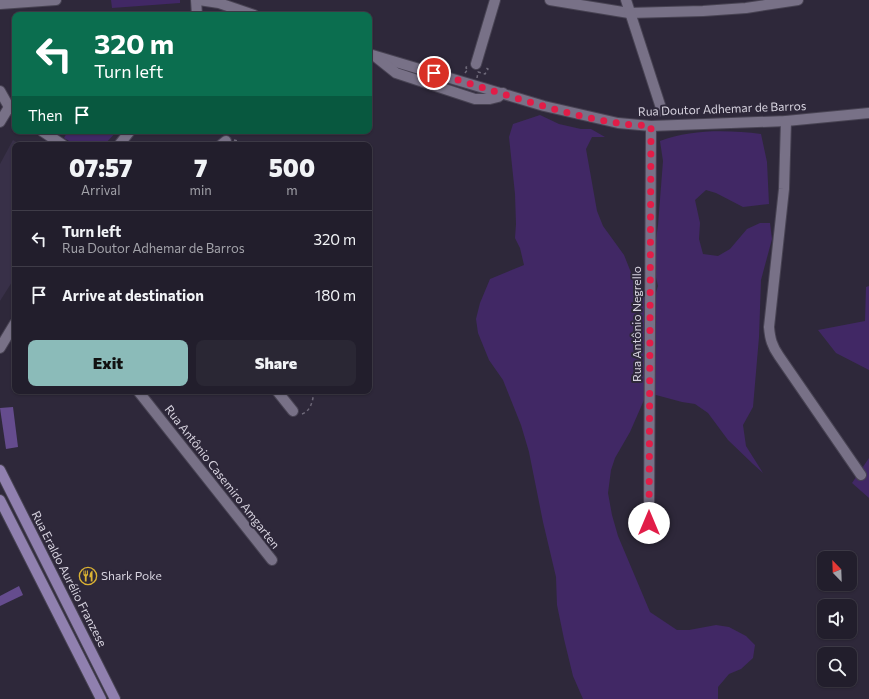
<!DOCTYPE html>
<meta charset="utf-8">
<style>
body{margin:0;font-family:Commissioner,sans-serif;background:#2a2734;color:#f1f3f6;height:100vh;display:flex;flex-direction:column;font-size:15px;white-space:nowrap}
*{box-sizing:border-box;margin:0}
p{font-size:13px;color:#a2a2a9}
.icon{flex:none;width:22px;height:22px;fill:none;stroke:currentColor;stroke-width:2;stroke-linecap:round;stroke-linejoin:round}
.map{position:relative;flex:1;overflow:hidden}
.side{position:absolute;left:12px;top:142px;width:360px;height:252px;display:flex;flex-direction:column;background:#221e2c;border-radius:8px;box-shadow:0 1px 3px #0004,0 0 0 1px #3f3c48}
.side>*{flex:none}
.banner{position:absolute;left:12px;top:12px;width:360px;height:122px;border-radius:8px;box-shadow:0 1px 3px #0004,0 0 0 1px #3f3c48;background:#0b6e4f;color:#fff;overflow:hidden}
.needle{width:26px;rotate:337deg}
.buttons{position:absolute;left:817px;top:551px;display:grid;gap:8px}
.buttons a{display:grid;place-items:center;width:40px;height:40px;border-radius:8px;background:#221e2c;box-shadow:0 1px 3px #0004,0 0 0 1px #3f3c48;font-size:20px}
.pin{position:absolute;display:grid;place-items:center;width:34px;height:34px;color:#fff;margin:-17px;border:2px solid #fff;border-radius:50%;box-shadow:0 1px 4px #0007}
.me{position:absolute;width:44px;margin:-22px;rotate:0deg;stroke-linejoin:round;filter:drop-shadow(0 0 3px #0008)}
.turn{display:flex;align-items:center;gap:14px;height:84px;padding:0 16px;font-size:18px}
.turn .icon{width:52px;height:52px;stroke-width:2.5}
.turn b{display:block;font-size:28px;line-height:34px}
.then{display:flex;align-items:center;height:38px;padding:0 16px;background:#0003;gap:8px;font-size:15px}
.eta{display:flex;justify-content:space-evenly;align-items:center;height:68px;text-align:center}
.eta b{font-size:24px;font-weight:800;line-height:28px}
.button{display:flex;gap:8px;margin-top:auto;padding:8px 16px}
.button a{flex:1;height:46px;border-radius:8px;background:#8bbbb9;color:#111;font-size:16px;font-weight:800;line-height:46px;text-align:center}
.button a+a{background:#2a2734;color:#f1f3f6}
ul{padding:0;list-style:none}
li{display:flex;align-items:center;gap:12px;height:56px;padding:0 16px;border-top:1px solid #3f3c48}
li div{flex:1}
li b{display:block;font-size:15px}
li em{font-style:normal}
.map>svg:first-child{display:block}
</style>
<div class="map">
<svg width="869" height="699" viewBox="0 0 869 699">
<rect width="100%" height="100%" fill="#2e283a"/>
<path fill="#383048" d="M 13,140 L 21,145 L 15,145 L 15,282 L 12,282 L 0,301 L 0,164 Z"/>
<g fill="#412865">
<path d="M 111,0 L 180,0 L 180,3 L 112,8 Z"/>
<path d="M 540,115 L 559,124 L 581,129 L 591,129 L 605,137 L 592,137 L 586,149 L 597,211 L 603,226 L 624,255 L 640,295 L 654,298 L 658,286 L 655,273 L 654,254 L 658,225 L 663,161 L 660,141 C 691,129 729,130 761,134 L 767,162 L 769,204 L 743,207 L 716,193 L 706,190 L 695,200 L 700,223 L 699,239 L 703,254 L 718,256 L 730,249 L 747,229 L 760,223 L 770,223 L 772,239 L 761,280 L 759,337 L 753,407 L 743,425 L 746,446 L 763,473 L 753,464 L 728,440 L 708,413 L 695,404 L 682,402 L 656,395 L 644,400 L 630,432 L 615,458 L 611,470 L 608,493 L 612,515 L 618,536 L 650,612 L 677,630 L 689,630 L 716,625 L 729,627 L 746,636 L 755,645 L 753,658 L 741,669 L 729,674 L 718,687 L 718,699 L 583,699 L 573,676 L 564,639 L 557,605 L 556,577 L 543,522 L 529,452 L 521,425 L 503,380 L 489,360 L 478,333 L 476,319 L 480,303 L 490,279 L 524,265 L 520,248 L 515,238 L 516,224 L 515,194 L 509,137 L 513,124 Z"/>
<path d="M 68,131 L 117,131 L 104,145 L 76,145 L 64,138 Z"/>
<path d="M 869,286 L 869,370 L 836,353 L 818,330 L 865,321 L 866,287 Z"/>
<path d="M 869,458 L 869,498 L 852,483 Z"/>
</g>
<g fill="#654c8e">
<path d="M 13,407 L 18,447 L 6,449 L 0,408 Z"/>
<path d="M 19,586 L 23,595 L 0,606 L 0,596 Z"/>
</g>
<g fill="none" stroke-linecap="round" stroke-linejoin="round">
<defs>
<g id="minor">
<path d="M 196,0 L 197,15"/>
<path d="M 199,0 L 219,3 L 254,15"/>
<path d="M 550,0 L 629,13 L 703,11 L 746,8 L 798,0"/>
<path d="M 626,0 L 662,111"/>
<path d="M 0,4 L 56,0"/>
<path d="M 369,54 L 544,106 L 618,123 L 651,126 L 786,121 L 869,113"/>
<path d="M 376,57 L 396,73 L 475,99 L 490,99 L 498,97 L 503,93"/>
<path d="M 476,64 L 495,0"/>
<path d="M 0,91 L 9,107 L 15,111"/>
<path d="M 786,121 L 784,189 L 769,327 C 770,339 772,346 779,356 L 861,475"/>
<path d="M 0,122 L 9,107"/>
<path d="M 42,131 L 63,145"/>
<path d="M 119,145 L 130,131"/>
<path d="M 221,145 L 226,141"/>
<path d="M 0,348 L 15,323"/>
<path d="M 138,391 L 272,560"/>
<path d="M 277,391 L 293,411"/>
<path d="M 649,523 L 651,126"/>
</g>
<g id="major">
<path d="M 0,470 L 115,699"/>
<path d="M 0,500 L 101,699"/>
</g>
</defs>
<use href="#minor" stroke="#484353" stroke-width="12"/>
<use href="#major" stroke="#484353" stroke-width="12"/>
<g stroke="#6e6979" stroke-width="1.5" stroke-dasharray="3 3" stroke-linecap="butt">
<path d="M 465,73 L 468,69 L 466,68 L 467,65"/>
<path d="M 477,78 L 478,72 L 485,74 L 488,69 L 484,67"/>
<path d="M 670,112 L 683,114 L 682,117"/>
<path d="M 645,117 L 645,112 L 652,112"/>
<path d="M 234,140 L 241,142 L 245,145"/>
<path d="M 302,414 C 311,411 313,400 314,391"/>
</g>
<use href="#minor" stroke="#787187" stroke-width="10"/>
<use href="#major" stroke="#9080af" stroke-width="10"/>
</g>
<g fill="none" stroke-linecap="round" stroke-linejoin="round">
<path stroke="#e11d48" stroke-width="7" stroke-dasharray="0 12.6" d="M 434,73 C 494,90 555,113 617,123 C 628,125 640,125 651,126 L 649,523"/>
</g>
<defs>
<symbol id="restaurant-ring" viewBox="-11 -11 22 22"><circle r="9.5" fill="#2e283a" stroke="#dbb233" stroke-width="1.5"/><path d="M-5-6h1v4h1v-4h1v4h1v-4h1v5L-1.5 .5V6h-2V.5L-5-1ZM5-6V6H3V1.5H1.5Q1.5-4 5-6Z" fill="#dbb233"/></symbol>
</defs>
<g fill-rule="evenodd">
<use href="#restaurant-ring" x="78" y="566" width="20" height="20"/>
</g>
<g text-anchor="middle" stroke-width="4" stroke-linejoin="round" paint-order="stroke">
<g font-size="12" fill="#d8d4e0" stroke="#2e283a">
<text transform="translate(722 109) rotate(-2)" y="4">Rua Doutor Adhemar de Barros</text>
<text transform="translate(637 324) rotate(-90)" y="4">Rua Antônio Negrello</text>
<text transform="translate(222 477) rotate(52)" y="4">Rua Antônio Casemiro Amgarten</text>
<text transform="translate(69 579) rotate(63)" y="4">Rua Eraldo Aurélio Franzese</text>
</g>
<g font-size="12" fill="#d8d4e0" stroke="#2e283a" text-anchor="start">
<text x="101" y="580">Shark Poke</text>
</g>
</g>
</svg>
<div class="buttons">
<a><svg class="needle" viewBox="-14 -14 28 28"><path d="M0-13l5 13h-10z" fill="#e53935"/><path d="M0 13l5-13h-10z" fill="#a2a2a9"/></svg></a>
<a><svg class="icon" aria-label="sound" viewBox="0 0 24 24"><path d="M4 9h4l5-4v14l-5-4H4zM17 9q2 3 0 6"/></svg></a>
<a><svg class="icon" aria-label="search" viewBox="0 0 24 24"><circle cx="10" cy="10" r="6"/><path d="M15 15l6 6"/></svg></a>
</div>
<div class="pin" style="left:434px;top:73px;background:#d93025"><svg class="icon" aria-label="arrive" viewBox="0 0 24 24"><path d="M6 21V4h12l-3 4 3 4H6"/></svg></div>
<svg class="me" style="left:649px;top:523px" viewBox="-20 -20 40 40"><circle r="19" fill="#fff"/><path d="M0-13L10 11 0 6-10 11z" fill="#e11d48"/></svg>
<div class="banner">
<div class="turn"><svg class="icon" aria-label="left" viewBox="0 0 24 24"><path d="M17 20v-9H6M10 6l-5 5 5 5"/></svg><div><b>320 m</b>Turn left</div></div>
<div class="then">Then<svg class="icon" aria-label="arrive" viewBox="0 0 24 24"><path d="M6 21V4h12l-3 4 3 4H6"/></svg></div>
</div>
<section class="side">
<div class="eta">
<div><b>07:57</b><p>Arrival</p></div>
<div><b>7</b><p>min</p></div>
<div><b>500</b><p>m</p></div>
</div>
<ul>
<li><svg class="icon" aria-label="left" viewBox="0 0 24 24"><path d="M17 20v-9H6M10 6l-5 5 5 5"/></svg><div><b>Turn left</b><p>Rua Doutor Adhemar de Barros</p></div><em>320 m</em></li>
<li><svg class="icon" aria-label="arrive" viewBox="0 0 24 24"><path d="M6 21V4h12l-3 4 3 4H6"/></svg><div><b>Arrive at destination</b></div><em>180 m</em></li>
</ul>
<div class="button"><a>Exit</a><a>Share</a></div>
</section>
</div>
